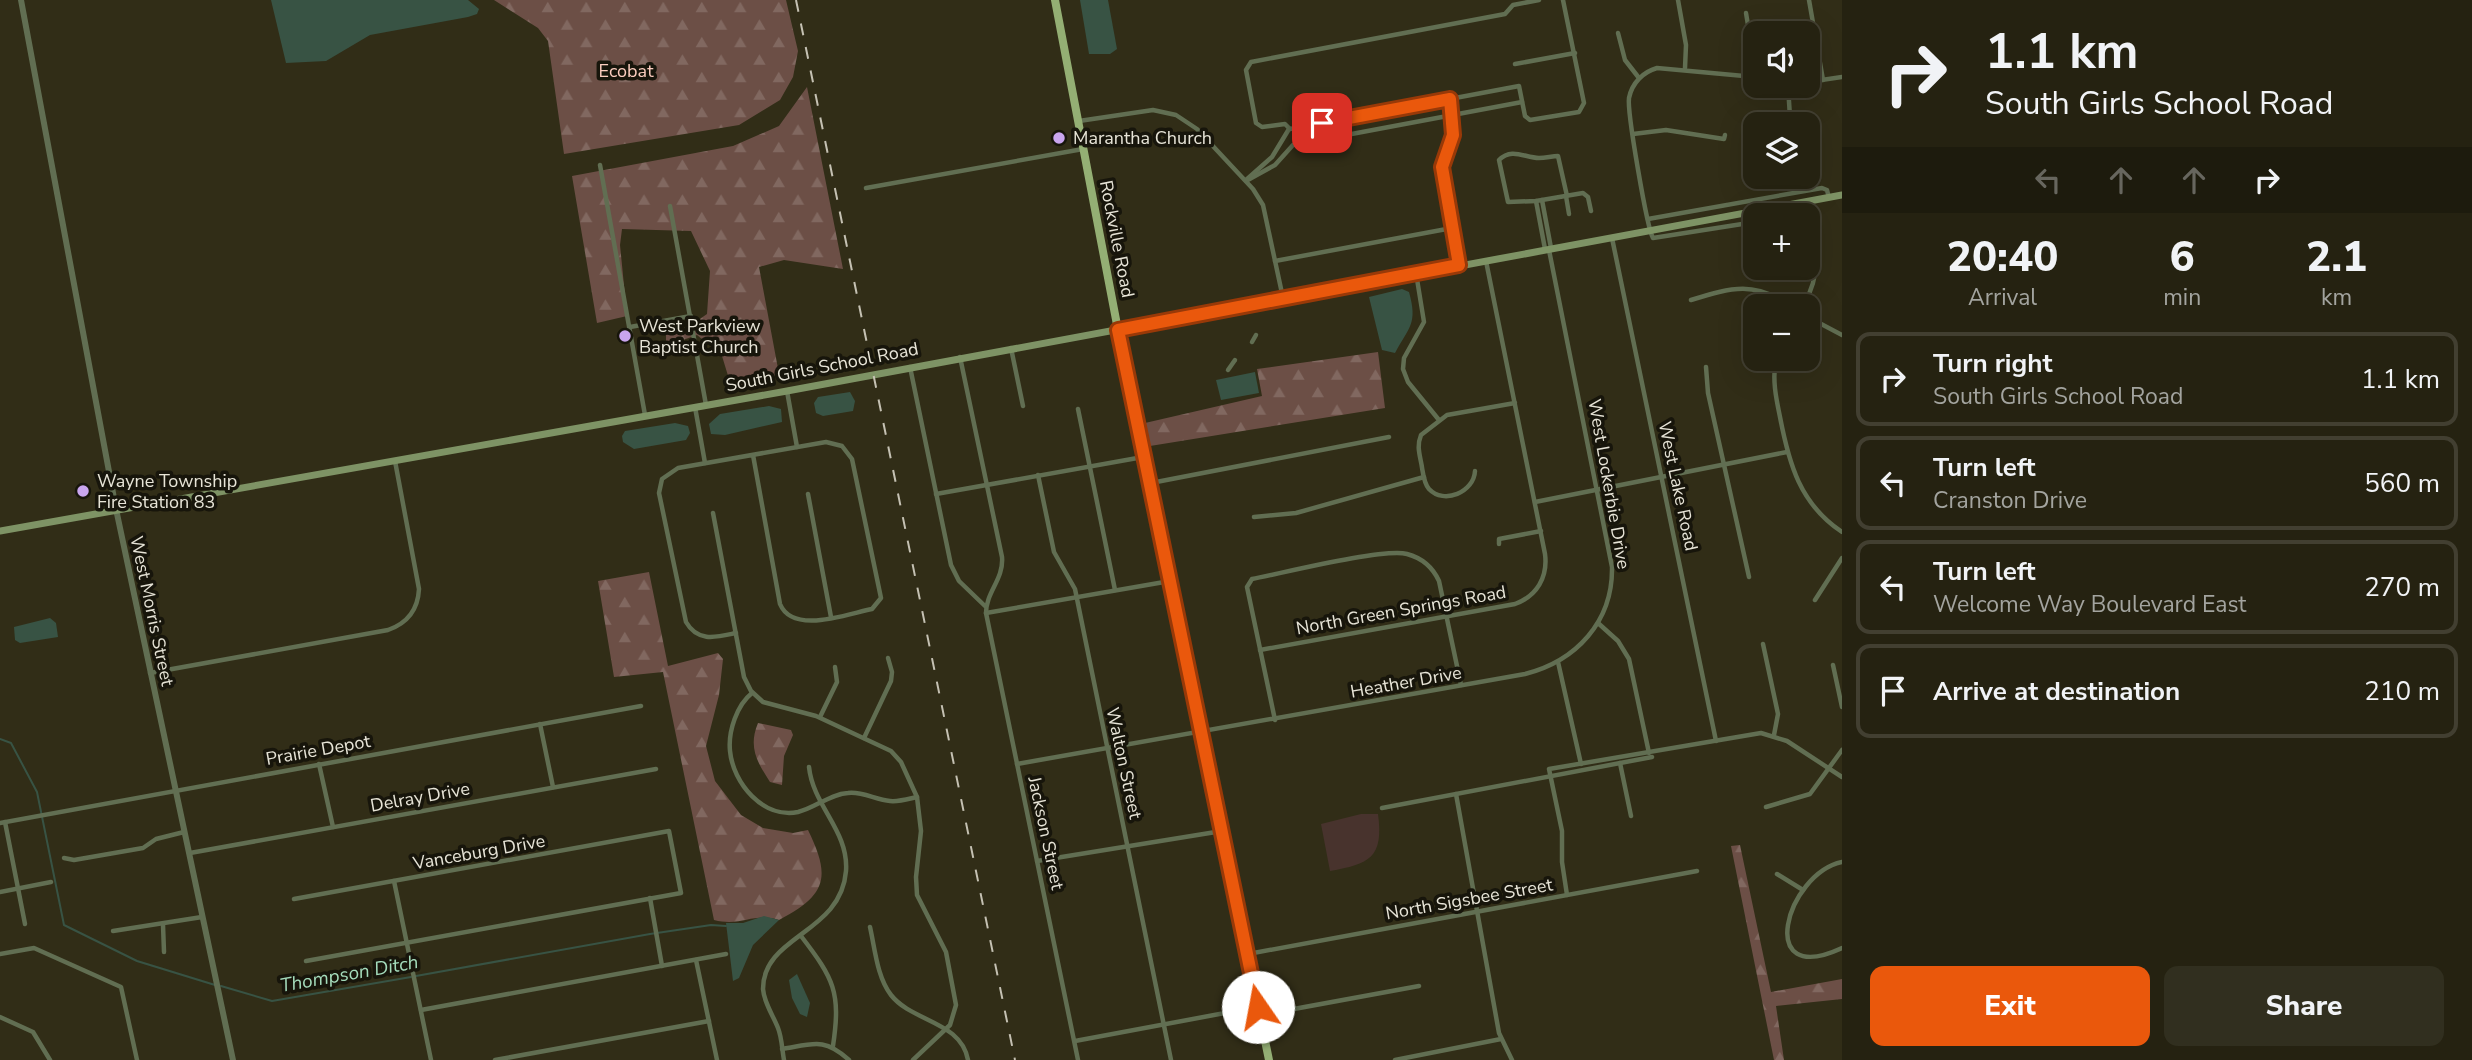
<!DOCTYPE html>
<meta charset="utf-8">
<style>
body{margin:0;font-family:"Nunito Sans",sans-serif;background:#312f1f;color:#f1f3f6;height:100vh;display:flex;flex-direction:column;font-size:26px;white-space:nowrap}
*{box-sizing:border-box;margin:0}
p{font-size:23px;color:#a3a49f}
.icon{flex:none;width:38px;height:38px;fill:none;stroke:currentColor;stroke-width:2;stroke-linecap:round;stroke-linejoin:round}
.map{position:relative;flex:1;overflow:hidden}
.drawer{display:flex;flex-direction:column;background:#252211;width:630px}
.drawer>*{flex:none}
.guide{background:#252211;color:#f1f3f6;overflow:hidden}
.tools{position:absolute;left:1743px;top:21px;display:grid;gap:14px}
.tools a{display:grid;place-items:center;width:77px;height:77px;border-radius:14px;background:#252211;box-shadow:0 7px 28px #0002,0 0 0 2px #423f31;font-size:35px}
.pin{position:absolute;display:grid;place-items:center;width:60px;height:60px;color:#fff;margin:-30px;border-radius:14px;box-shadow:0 4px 10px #0006}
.me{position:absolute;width:77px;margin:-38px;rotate:348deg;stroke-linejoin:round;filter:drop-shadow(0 0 5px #0008)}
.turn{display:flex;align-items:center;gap:24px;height:147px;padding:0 28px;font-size:32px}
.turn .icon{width:91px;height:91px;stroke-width:2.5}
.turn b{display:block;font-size:49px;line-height:60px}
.lanes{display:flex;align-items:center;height:66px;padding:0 28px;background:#0003;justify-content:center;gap:35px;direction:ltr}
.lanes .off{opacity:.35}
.eta{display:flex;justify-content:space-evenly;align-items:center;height:119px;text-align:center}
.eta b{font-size:42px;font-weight:800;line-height:49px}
.primary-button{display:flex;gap:14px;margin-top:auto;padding:14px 28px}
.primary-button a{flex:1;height:80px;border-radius:14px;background:#ea580c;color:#fff;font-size:28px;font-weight:800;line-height:80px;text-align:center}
.primary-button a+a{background:#312f1f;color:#f1f3f6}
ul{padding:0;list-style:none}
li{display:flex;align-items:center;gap:21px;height:94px;margin:0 14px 10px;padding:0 14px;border:4px solid #423f31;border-radius:14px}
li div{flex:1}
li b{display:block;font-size:26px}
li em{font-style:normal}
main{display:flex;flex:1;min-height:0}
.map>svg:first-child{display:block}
</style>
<main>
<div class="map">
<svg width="1842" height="1060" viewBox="0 0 1842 1060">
<defs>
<pattern id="forest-firs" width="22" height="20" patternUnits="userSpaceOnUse" patternTransform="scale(1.75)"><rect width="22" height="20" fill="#6c4f46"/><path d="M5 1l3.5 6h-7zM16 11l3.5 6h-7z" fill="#816860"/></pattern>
</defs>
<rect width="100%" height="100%" fill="#312d17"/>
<path fill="#48332d" d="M 1361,814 L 1378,814 C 1384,858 1369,864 1330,871 L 1321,824 Z"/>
<g fill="url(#forest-firs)">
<path d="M 494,0 L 786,0 L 798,51 L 793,77 L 780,100 L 739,125 L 564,154 L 548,41 L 538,28 Z"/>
<path d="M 807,87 L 843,269 L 784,260 L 759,267 L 779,374 L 733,392 L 722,356 L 723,345 L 707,343 L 697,335 L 666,346 L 666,333 L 684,330 L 707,314 L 710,271 L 691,231 L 622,229 L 620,245 L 627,316 L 597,323 L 572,176 L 733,146 L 779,126 Z"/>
<path d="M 1378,352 L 1385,408 L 1150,446 L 1145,423 L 1262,396 L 1257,369 Z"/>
<path d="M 649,572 L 668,666 L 718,653 L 723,659 L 719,695 L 706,746 L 715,781 L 741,815 L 763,828 L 793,833 L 808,830 C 831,877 827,895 779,920 C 753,912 742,927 714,920 L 663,672 L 614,677 L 598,581 Z"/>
<path d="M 758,723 L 791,730 L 793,735 L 784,756 L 782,785 L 770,782 C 757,762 748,747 758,723 Z"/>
<path d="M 1740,845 L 1771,992 L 1842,979 L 1842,999 L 1776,1006 L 1784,1060 L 1774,1060 L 1731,846 Z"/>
</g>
<g fill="#385344">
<path d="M 271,0 L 468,0 L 479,9 L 477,14 L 468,17 L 370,35 L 326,61 L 286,63 Z"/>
<path d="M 1080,0 L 1108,0 L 1117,49 L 1110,54 L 1089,54 Z"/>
<path d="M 1402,289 L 1409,292 C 1418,324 1409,327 1395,353 L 1382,350 L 1369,297 Z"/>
<path d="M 1255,372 L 1259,393 L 1221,400 L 1216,380 Z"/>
<path d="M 850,392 L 855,401 L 853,411 L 823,416 L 816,413 L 814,403 L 818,397 Z"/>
<path d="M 769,406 L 781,409 L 782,422 L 725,435 L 711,434 L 709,424 L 720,414 Z"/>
<path d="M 675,423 L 688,426 L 690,433 L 686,440 L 634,449 L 623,442 L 622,436 L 625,431 Z"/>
<path d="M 50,618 L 56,623 L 58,637 L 20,643 L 15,640 L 14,627 Z"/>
<path d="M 764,916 L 779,920 L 753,945 L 739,978 L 733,981 L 726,923 L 743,923 Z"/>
<path d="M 797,974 L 810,1003 L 807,1017 L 800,1014 L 792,998 L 789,980 Z"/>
</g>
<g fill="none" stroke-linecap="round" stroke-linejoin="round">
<g stroke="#385344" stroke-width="2">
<path d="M 0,739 L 11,743 L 37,792 L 64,925 L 137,961 L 215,985"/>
<path d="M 416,976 L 650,934 L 711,925 L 726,926"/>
<path d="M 221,986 L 272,1001 L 411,977"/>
</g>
<g stroke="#616e52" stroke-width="4.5">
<path d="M 1539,0 L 1513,5 L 1505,14 L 1251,62 L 1246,70 L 1256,123 L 1262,127 L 1285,124 L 1290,129 L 1519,86 L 1525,116 L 1530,120 L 1579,112 L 1584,103 L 1563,0"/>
<path d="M 1678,0 L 1686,45 L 1685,68"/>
<path d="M 1809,0 L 1823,80"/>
<path d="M 1746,13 L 1753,55 L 1752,76"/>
<path d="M 1618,33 L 1625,60 L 1639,78"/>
<path d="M 1515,64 L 1575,53"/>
<path d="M 1755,77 L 1657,68 C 1643,72 1632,83 1629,98 C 1627,112 1647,228 1653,238 L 1755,222"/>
<path d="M 1808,82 L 1842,77"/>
<path d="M 1788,86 L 1790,117"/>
<path d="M 1450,99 L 1453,134 L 1442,167 L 1459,265"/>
<path d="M 1079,121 L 1153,110 L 1176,115 L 1197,129 L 1253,189 L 1263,205 L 1283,298"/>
<path d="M 1633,134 L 1666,130 L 1724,139 L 1725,135"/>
<path d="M 600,165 L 645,415"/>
<path d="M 1246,180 L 1272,157 L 1289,129"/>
<path d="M 1246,181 L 1275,165 L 1293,145 L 1522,102"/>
<path d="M 866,188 L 1083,149"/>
<path d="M 1566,196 L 1569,214"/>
<path d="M 1567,196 L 1558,156 C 1552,156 1546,158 1539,158 C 1525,158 1512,147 1499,160 L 1508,202 L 1536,201 L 1583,193 L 1588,197 L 1591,211"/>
<path d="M 1542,200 L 1551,248"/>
<path d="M 1536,201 L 1545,249"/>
<path d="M 670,206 L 706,405"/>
<path d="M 1791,215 L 1812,212"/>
<path d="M 1648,219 L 1822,188 L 1827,190 L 1829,198"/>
<path d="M 1612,238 L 1716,741"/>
<path d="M 1275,261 L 1452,228"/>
<path d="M 1416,273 L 1424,322 L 1404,358 L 1403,369 L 1408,382 L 1439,420"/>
<path d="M 1691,300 C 1733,287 1754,281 1791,306"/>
<path d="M 1803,306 C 1824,271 1816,239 1810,201"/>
<path d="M 1808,317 L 1842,335"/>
<path d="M 630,327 L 691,316"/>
<path d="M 1252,342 L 1256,335"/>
<path d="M 1011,348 L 1023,406"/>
<path d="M 960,357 L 1002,557 C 1004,579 986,592 986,613 L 1078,1060"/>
<path d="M 1776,359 C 1772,379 1776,398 1780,417 C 1789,464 1800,504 1842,532"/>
<path d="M 910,367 L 951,565 L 959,581 L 985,606"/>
<path d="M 1706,367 L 1708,393 L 1749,577"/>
<path d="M 1228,370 L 1235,360"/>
<path d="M 787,391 L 797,447"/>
<path d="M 695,407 L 705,463"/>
<path d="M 1078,409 L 1115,590"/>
<path d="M 1475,471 C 1474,492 1444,505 1429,489 C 1423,482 1423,471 1421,462 C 1419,452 1417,445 1421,435 L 1447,415 L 1515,403"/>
<path d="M 1038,475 L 1054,552 L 1075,589 L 1171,1060"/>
<path d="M 1151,483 L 1389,437"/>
<path d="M 808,494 L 831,617"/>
<path d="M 936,494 L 1143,457"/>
<path d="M 1535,502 L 1787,452"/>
<path d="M 713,513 L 744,677 L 751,691 L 763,702 L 816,716 L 891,751 L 901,762 L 917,797 L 921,831 L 916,877 L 917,895 L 946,952 L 956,1005 L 950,1025 L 913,1060"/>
<path d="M 1254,517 L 1296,513 L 1424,477"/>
<path d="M 1499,544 L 1499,539 L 1541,531"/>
<path d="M 1815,600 L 1842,558"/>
<path d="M 986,613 L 1170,581"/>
<path d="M 1598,623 L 1618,641 L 1629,659 L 1649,753"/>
<path d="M 736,633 C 717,637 698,643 686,622 L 659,493 L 662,479 L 678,468 L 826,442 L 842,446 L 852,459 L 881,598 L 872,609 C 847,614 793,635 780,604 L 753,455"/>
<path d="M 1763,644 L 1778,714 L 1774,735"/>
<path d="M 1260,650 L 1515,604 C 1537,596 1548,577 1545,554 L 1486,261"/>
<path d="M 1558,662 L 1581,764"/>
<path d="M 1833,665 L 1842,707"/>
<path d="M 150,673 L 388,630 C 408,623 418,609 419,589 L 395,461"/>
<path d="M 752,693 C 737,705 728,731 730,751 C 733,783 763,819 798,812 C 815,808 830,794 848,793 C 862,791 876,800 890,801 C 899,802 908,799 917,797"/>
<path d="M 820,717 L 837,682 L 835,667"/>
<path d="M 1275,720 L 1247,587 L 1252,579 C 1283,573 1383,548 1407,554 C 1422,558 1433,568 1439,581 L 1461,685"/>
<path d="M 540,724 L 553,787"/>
<path d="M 864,738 L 891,681 L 892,672 L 888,658"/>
<path d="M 1620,763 L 1631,816"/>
<path d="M 319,764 L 333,827"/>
<path d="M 1017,764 L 1525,674 C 1576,661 1613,622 1612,567 L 1549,250"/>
<path d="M 1456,794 L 1499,1033 L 1512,1060"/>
<path d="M 1766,807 L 1810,794 L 1842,750"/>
<path d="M 1382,808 L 1652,757"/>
<path d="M 5,822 L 25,924"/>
<path d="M 0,823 L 641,706"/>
<path d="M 190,853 L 656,769"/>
<path d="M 64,858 L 74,860 L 143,848 L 156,839 L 184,832"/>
<path d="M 1037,861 L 1222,831"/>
<path d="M 1842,862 C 1786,874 1754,989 1842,948"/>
<path d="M 1777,874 L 1803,890"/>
<path d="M 394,881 L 431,1060"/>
<path d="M 0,892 L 51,882"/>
<path d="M 1567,895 L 1562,862 L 1562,831 L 1549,769 L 1761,733 L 1787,741 L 1842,777"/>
<path d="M 650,898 L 662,966"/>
<path d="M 294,899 L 669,831 L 681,893 L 306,961"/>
<path d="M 163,925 L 164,952"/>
<path d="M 870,927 C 875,949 877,977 891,995 C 912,1022 961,1021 968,1060"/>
<path d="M 113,931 L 202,917"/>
<path d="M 801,936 C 834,979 841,992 833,1046"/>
<path d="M 0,954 L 34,948 L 121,987 L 137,1060"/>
<path d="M 1248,954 L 1697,871"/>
<path d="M 696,960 L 717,1060"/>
<path d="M 421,1010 L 726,954"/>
<path d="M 1261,1015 L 1419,986"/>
<path d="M 0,1017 L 33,1032 L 50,1060"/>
<path d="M 1075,1041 L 1257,1007"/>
<path d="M 782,1049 C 813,1044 824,1037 849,1060"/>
<path d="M 495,1060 L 709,1021"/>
<path d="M 784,1060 C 782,1050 782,1038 778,1028 C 773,1015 764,1003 763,989 C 763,935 841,934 846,871 C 849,831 813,806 809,767"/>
<path d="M 1395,1060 L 1501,1039"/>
</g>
<path stroke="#616e52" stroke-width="6" d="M 21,0 L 116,509 L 233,1060"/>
<path stroke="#7e9365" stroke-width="7" d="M 0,531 L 787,391 L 1842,195"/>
<path stroke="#94af74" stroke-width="8" d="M 1055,0 L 1118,330 L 1269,1060"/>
<path stroke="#c5c1b3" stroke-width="2" stroke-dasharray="12 12" stroke-linecap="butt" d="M 796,0 L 1015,1060"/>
</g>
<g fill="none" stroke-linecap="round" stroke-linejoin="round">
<defs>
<path id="route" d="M 1258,1007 L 1118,330 L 1459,265 L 1442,167 L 1453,135 L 1450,99 L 1322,123"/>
</defs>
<use href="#route" stroke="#983908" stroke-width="18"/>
<use href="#route" stroke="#ea580c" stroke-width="12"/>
</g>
<g fill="#c9a5ee" stroke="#17150b" stroke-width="2.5">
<circle cx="1059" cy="138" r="7"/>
<circle cx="625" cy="336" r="7"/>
<circle cx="83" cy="491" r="7"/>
</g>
<g text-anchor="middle" stroke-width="7" stroke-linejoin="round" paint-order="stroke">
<g font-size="18" fill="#fccdbf" stroke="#17150b">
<text x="626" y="77">Ecobat</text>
</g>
<g font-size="18" fill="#e7e4d7" stroke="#17150b" text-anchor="start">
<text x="1073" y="144">Marantha Church</text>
<text x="639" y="332">West Parkview<tspan x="639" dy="21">Baptist Church</tspan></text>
<text x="97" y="487">Wayne Township<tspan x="97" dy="21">Fire Station 83</tspan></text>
</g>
<g font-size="18" fill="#e7e4d7" stroke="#17150b">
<text transform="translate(1117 239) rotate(79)" y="6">Rockville Road</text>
<text transform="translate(822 367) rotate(-11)" y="6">South Girls School Road</text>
<text transform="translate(1609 484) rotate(80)" y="6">West Lockerbie Drive</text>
<text transform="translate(1678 486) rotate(78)" y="6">West Lake Road</text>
<text transform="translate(1401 610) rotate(-10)" y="6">North Green Springs Road</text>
<text transform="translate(152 611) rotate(78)" y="6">West Morris Street</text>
<text transform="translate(1406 682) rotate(-10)" y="6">Heather Drive</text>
<text transform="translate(318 750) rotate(-10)" y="6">Prairie Depot</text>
<text transform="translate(1124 763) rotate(78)" y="6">Walton Street</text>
<text transform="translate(420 797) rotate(-10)" y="6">Delray Drive</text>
<text transform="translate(1046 833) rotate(78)" y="6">Jackson Street</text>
<text transform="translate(479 852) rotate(-10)" y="6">Vanceburg Drive</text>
<text transform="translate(1469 899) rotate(-10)" y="6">North Sigsbee Street</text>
</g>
<g font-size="19" font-style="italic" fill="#a4dbbb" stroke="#17150b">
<text transform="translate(349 973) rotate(-10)" y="7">Thompson Ditch</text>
</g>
</g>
</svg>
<div class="tools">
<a><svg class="icon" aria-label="sound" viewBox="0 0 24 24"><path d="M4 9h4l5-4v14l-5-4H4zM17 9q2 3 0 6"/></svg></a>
<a><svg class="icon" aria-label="layers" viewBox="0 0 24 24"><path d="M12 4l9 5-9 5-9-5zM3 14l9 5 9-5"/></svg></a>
<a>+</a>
<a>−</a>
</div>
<div class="pin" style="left:1322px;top:123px;background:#d93025"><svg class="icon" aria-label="arrive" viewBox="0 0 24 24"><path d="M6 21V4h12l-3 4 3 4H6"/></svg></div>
<svg class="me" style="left:1258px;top:1007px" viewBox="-20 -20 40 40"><circle r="19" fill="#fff"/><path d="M0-13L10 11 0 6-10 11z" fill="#ea580c"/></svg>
</div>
<section class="drawer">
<div class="guide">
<div class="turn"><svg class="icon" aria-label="right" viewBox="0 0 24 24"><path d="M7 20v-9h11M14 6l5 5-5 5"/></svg><div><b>1.1 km</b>South Girls School Road</div></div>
<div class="lanes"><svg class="icon off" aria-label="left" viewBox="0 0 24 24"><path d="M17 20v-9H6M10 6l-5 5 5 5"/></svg><svg class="icon off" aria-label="ahead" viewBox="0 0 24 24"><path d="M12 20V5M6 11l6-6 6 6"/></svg><svg class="icon off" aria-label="ahead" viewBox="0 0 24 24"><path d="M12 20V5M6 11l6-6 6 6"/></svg><svg class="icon" aria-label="right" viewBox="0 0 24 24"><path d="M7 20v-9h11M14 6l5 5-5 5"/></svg></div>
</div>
<div class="eta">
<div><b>20:40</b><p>Arrival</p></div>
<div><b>6</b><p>min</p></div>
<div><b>2.1</b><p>km</p></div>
</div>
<ul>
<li><svg class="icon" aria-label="right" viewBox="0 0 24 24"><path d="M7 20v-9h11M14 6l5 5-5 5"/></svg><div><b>Turn right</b><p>South Girls School Road</p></div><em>1.1 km</em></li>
<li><svg class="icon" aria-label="left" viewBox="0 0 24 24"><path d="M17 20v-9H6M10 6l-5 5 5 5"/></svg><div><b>Turn left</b><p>Cranston Drive</p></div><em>560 m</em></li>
<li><svg class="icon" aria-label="left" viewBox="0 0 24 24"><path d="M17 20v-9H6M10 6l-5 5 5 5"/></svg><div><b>Turn left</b><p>Welcome Way Boulevard East</p></div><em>270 m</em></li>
<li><svg class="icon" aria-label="arrive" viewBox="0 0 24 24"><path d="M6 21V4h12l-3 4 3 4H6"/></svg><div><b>Arrive at destination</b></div><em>210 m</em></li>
</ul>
<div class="primary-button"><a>Exit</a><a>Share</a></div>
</section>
</main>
